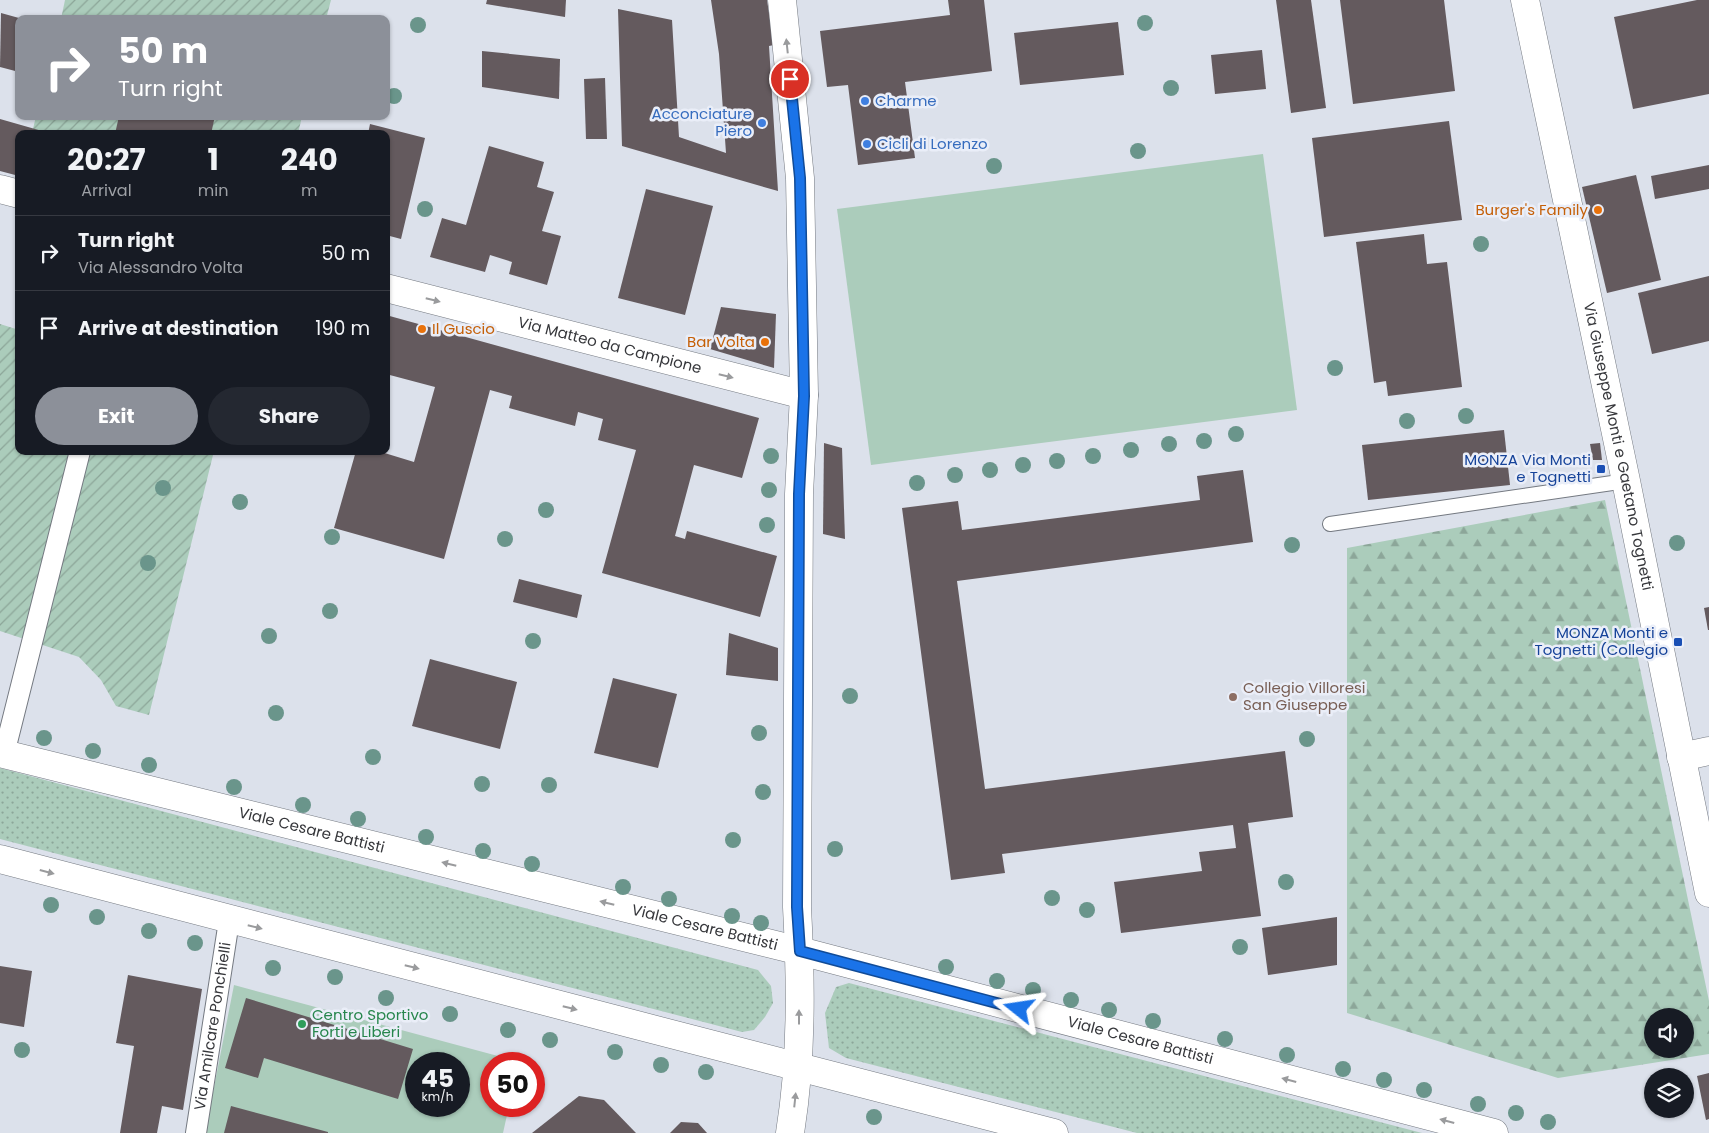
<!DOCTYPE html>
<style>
body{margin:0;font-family:Poppins,sans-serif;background:#242831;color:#f1f3f6;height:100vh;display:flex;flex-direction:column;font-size:19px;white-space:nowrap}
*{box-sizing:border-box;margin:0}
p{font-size:16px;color:#9ea1a6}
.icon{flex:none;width:28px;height:28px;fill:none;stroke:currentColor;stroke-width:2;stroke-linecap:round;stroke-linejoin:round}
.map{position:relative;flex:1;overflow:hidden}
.drawer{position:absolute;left:15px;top:130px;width:375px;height:325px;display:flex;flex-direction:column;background:#171b24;border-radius:10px;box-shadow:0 1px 4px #0004}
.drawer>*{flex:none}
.guide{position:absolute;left:15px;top:15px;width:375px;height:105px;border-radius:10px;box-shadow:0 1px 4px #0004;background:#8c9099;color:#fff;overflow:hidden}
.controls{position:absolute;left:1644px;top:1008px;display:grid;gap:10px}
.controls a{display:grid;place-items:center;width:50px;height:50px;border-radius:50%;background:#171b24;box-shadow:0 1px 4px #0004;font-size:25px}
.speed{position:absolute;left:405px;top:1052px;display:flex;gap:10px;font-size:25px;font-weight:700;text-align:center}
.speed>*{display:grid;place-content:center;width:65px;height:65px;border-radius:50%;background:#171b24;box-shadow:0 1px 4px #0004;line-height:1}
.speed small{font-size:12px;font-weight:400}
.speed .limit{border:8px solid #d22;background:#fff;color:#111}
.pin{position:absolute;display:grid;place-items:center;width:42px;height:42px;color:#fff;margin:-21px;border:2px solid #fff;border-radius:50%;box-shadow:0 1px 5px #0007}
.me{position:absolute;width:55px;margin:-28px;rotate:285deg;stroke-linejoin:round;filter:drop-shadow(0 0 4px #0008)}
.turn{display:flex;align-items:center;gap:18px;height:105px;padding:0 20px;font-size:22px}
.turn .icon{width:65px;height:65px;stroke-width:2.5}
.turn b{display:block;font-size:35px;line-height:42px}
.eta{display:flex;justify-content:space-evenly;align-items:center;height:85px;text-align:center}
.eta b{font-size:30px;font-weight:700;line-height:35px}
.primary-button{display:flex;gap:10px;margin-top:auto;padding:10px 20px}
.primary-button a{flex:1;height:58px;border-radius:30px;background:#8c9099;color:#fff;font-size:20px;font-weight:700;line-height:58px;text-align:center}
.primary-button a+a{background:#242831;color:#f1f3f6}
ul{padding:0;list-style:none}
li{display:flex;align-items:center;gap:15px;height:75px;padding:0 20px;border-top:1px solid #363941}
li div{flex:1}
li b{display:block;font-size:19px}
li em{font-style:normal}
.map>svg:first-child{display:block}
</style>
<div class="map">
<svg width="1709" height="1133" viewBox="0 0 1709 1133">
<defs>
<pattern id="grass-dots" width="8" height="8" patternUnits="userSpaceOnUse" patternTransform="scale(1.25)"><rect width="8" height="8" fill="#abccbb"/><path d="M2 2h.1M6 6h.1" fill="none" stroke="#8ca699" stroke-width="1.8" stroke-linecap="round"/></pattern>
<pattern id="forest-firs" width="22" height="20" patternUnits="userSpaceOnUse" patternTransform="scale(1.25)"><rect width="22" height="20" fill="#abccbb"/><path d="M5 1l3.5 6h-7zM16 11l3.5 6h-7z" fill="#8ca699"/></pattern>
<pattern id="garden-furrows" width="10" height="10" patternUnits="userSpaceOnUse" patternTransform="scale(1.25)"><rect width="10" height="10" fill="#abccbb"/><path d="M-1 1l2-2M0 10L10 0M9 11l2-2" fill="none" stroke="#8ca699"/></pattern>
</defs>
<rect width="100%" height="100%" fill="#dce1eb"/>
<g fill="url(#grass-dots)">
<path d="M 0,768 L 758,970 L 771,986 L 773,1003 L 765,1017 L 754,1030 L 742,1032 L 0,839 Z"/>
<path d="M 849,983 L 1422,1133 L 1137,1133 L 846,1058 L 829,1048 L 825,1013 L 836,987 Z"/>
</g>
<path fill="url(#forest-firs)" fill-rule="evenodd" d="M 1605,500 L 1709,1001 L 1709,1054 L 1558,1078 L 1347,1013 L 1347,548 ZM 1652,1016 L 1685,1016 L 1685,1049 L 1652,1049 Z"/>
<g fill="url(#garden-furrows)">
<path d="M 65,0 L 331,0 L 326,19 L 61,19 Z"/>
<path d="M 36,116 L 302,116 L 298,134 L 50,134 L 33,129 Z"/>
<path d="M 0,324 L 19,330 L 19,451 L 214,451 L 149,715 L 116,706 L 101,680 L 79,657 L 0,631 Z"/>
</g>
<g fill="#abccbb" fill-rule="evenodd">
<path d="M 1263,154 L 1297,410 L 871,465 L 837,209 Z"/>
<path d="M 234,985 L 520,1062 L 519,1064 L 491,1064 L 491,1106 L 509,1106 L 503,1133 L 205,1133 ZM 416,1064 L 459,1064 L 459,1106 L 416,1106 Z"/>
</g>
<g fill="#645a5e">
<path d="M 487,0 L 566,0 L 565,17 L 486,4 Z"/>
<path d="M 711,0 L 767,0 L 774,45 L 769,46 L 778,191 L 622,146 L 618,9 L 672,20 L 679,137 L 726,153 L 719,54 Z"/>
<path d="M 948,0 L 984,0 L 992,71 L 905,82 L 915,158 L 858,165 L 848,85 L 827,87 L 820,31 L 950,15 Z"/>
<path d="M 1276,0 L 1311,0 L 1326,108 L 1291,113 Z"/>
<path d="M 1340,0 L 1444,0 L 1455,91 L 1353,104 Z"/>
<path d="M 1697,0 L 1709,0 L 1709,94 L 1633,109 L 1614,17 Z"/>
<path d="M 1,13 L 19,18 L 19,72 L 0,67 Z"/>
<path d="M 1118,22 L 1124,75 L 1020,85 L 1014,33 Z"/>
<path d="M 1262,50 L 1266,89 L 1215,94 L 1211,55 Z"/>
<path d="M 482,51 L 560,59 L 559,99 L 482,87 Z"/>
<path d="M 605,78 L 607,139 L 586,139 L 584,79 Z"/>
<path d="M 119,116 L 215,116 L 211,134 L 115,134 Z"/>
<path d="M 0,119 L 49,133 L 19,134 L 19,176 L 0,171 Z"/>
<path d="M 1449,121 L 1462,220 L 1324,237 L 1312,138 Z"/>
<path d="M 370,124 L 425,138 L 401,239 L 386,235 L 386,134 L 368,134 Z"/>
<path d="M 489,146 L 544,162 L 537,187 L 554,192 L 542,231 L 561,236 L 547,285 L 509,274 L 512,262 L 490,255 L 485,272 L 430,257 L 442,218 L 466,225 Z"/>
<path d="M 1709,165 L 1709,189 L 1655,199 L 1651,176 Z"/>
<path d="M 1636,175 L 1661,280 L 1607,293 L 1582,187 Z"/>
<path d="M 646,189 L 713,206 L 685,315 L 618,298 Z"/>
<path d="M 1424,234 L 1427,264 L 1447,262 L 1462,387 L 1388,396 L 1386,381 L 1374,383 L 1356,242 Z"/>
<path d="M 1709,276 L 1709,341 L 1652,354 L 1638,293 Z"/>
<path d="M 721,307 L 776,314 L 774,368 L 710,349 Z"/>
<path d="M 386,315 L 759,418 L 742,478 L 694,465 L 675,536 L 685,539 L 687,531 L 777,556 L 760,617 L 602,573 L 636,450 L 598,440 L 603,419 L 578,412 L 575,426 L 509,408 L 512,396 L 490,390 L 444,559 L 334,528 L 356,451 L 378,451 L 414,462 L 435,387 L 386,374 Z"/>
<path d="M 1504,430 L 1510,485 L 1368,500 L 1362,445 Z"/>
<path d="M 824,443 L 842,448 L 845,539 L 823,534 Z"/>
<path d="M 1600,443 L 1602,460 L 1593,460 L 1590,444 Z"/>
<path d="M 1243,470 L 1253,542 L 957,581 L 985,789 L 1285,751 L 1293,817 L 1248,823 L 1261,916 L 1121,933 L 1114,882 L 1202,871 L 1199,852 L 1236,848 L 1233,825 L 1002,854 L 1005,873 L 951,880 L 902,508 L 958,501 L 962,530 L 1200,500 L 1197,476 Z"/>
<path d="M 519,579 L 582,595 L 577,618 L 513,602 Z"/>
<path d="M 1709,607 L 1709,630 L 1708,630 L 1704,608 Z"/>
<path d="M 729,633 L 778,648 L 778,681 L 726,675 Z"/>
<path d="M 430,659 L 517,682 L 500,749 L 412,726 Z"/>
<path d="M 613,678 L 677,694 L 658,768 L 594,753 Z"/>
<path d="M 1337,917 L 1337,965 L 1268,975 L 1262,928 Z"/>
<path d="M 0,966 L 32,971 L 24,1027 L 0,1023 Z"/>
<path d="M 128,975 L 202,989 L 183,1110 L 162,1106 L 157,1133 L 120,1133 L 134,1046 L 116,1043 Z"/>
<path d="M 246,998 L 413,1049 L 398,1099 L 264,1058 L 258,1078 L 225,1068 Z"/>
<path d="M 1709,1073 L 1709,1119 L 1706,1120 L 1697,1076 Z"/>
<path d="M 579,1096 L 604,1100 L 636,1133 L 532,1133 Z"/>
<path d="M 231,1106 L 328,1132 L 328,1133 L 224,1133 Z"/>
<path d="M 681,1122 L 698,1123 L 707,1133 L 670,1133 Z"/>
</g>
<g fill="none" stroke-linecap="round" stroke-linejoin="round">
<defs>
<path id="service" d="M 1330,524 L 1626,481"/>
<g id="pedestrian">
<path d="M 4,754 L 80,451"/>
<path id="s1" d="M 196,1133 L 229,921"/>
</g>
<g id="minor">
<path d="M 782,0 L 800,178 L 804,395 L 799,494 L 797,907 C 801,982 802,1058 790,1133"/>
<path id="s2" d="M 1525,0 L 1626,481 L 1709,893"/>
<path d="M 0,189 L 19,194"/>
<path id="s3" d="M 386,288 L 804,395"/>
<path d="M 1681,757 L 1709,751"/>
</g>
<g id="secondary">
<path id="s4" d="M 0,753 L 800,951 L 1494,1133"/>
<path d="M 0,859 C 350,953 703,1041 1054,1133"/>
</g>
</defs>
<use href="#service" stroke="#747981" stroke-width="16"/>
<use href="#pedestrian" stroke="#747981" stroke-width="22"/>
<use href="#minor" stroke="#747981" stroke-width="29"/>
<use href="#secondary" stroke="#747981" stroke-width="29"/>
<use href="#service" stroke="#fff" stroke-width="14"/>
<use href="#pedestrian" stroke="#fff" stroke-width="20"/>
<use href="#minor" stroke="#fff" stroke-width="28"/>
<use href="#secondary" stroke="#fff" stroke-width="28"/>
</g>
<g fill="#6a958b">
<circle cx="1145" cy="23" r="8"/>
<circle cx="418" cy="25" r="8"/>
<circle cx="1171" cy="88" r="8"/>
<circle cx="394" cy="96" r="8"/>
<circle cx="1138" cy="151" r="8"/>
<circle cx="994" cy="166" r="8"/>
<circle cx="425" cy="209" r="8"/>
<circle cx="1481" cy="244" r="8"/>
<circle cx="1335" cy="368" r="8"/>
<circle cx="1466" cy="416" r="8"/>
<circle cx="1407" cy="421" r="8"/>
<circle cx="1236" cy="434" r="8"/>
<circle cx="1204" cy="441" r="8"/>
<circle cx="1169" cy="444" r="8"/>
<circle cx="1131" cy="450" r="8"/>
<circle cx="771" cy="456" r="8"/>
<circle cx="1093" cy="456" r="8"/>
<circle cx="1057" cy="461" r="8"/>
<circle cx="1023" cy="465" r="8"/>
<circle cx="990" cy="470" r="8"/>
<circle cx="955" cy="475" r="8"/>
<circle cx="917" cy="483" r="8"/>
<circle cx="163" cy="488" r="8"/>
<circle cx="769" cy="490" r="8"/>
<circle cx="240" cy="502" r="8"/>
<circle cx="546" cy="510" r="8"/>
<circle cx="767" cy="525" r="8"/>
<circle cx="332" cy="537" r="8"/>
<circle cx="505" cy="539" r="8"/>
<circle cx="1677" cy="543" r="8"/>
<circle cx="1292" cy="545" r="8"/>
<circle cx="148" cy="563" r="8"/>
<circle cx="330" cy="611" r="8"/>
<circle cx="269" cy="636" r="8"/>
<circle cx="533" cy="641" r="8"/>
<circle cx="850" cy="696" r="8"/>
<circle cx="276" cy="713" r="8"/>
<circle cx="759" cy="733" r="8"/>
<circle cx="44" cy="738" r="8"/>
<circle cx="1307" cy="739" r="8"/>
<circle cx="93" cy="751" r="8"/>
<circle cx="373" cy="757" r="8"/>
<circle cx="149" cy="765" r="8"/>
<circle cx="482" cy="784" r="8"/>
<circle cx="549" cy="785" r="8"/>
<circle cx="234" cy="787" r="8"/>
<circle cx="763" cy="792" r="8"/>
<circle cx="303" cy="805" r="8"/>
<circle cx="358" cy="819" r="8"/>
<circle cx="426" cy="837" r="8"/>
<circle cx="733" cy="840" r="8"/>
<circle cx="835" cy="849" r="8"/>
<circle cx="483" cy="851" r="8"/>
<circle cx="532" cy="864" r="8"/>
<circle cx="1286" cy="882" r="8"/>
<circle cx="623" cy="887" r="8"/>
<circle cx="1052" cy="898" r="8"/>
<circle cx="669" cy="899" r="8"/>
<circle cx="51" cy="905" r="8"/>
<circle cx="1087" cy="910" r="8"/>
<circle cx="732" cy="916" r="8"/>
<circle cx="97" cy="917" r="8"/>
<circle cx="761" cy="923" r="8"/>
<circle cx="149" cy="931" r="8"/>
<circle cx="195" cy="943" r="8"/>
<circle cx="1240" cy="947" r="8"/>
<circle cx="946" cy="967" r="8"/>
<circle cx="273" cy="968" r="8"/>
<circle cx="335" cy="977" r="8"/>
<circle cx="997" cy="981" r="8"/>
<circle cx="1033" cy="990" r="8"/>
<circle cx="386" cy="998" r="8"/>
<circle cx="1071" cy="1000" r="8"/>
<circle cx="1109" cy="1010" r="8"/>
<circle cx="450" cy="1014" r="8"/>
<circle cx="1153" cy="1021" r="8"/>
<circle cx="508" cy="1030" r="8"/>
<circle cx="1225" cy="1039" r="8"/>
<circle cx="550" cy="1040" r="8"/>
<circle cx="22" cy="1050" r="8"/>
<circle cx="615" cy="1052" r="8"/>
<circle cx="1287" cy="1055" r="8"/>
<circle cx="661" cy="1065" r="8"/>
<circle cx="1343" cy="1069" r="8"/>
<circle cx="706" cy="1072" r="8"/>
<circle cx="1384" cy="1080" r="8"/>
<circle cx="1424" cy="1090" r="8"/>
<circle cx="1478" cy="1104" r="8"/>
<circle cx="1516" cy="1113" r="8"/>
<circle cx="874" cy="1117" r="8"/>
<circle cx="1548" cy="1122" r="8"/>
</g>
<defs><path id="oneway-solid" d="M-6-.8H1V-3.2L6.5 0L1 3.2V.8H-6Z" transform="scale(1.25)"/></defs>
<g fill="#9a9b9d">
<use href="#oneway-solid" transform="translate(787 46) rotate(-96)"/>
<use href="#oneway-solid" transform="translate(433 300) rotate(14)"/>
<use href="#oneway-solid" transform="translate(726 376) rotate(14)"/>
<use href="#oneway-solid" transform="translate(449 864) rotate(-166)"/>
<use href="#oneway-solid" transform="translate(47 872) rotate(15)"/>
<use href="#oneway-solid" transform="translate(607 903) rotate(-166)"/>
<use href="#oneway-solid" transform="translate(255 927) rotate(14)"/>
<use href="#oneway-solid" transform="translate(412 967) rotate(14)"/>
<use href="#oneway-solid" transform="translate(570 1008) rotate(14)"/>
<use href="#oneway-solid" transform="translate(799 1017) rotate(-90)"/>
<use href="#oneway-solid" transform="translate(1289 1080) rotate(-165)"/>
<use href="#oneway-solid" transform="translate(795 1100) rotate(-84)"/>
<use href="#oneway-solid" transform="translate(1447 1121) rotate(-165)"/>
</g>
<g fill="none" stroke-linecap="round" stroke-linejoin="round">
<defs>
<path id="route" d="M 790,79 L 800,178 L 804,396 L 799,494 L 797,907 L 800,951 L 1019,1009"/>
</defs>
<use href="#route" stroke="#114b97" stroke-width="12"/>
<use href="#route" stroke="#1a73e8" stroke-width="9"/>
</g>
<g fill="#3f7fe0" stroke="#eaeef8" stroke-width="2">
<circle cx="865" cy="101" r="5"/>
<circle cx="762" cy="123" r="5"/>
<circle cx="867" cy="144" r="5"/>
</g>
<g fill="#e8710a" stroke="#eaeef8" stroke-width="2">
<circle cx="1598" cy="210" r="5"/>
<circle cx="422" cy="329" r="5"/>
<circle cx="765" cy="342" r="5"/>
</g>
<g fill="#1a4fb4" stroke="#eaeef8" stroke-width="2">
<rect x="1596" y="464" width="10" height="10" rx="2.5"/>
<rect x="1673" y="637" width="10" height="10" rx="2.5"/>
</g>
<circle fill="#8d6e63" stroke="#eaeef8" stroke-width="2" cx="1233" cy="697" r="5"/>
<circle fill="#2e9e5b" stroke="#eaeef8" stroke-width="2" cx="302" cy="1024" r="5"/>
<g text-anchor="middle" stroke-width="5" stroke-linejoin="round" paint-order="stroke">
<g font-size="15" fill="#366cbe" stroke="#eaeef8" text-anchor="start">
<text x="875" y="106">Charme</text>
<text x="752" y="119" text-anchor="end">Acconciature<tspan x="752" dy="17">Piero</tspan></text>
<text x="877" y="149">Cicli di Lorenzo</text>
</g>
<g font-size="15" fill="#c56008" stroke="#eaeef8" text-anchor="end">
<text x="1588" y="215">Burger's Family</text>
<text x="432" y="334" text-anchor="start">Il Guscio</text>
<text x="755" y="347">Bar Volta</text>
</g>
<g font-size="15" fill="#36373b" stroke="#eaeef8">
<text dy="5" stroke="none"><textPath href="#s3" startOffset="231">Via Matteo da Campione</textPath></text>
<text dy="5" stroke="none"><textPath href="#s2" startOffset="456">Via Giuseppe Monti e Gaetano Tognetti</textPath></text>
<text dy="5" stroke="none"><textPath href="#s4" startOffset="321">Viale Cesare Battisti</textPath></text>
<text dy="5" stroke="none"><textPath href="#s4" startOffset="726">Viale Cesare Battisti</textPath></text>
<text dy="5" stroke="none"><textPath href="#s1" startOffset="108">Via Amilcare Ponchielli</textPath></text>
<text dy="5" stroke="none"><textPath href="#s4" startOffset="1176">Viale Cesare Battisti</textPath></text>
</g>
<g font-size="15" fill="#164399" stroke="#eaeef8" text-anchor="end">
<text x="1591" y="465">MONZA Via Monti<tspan x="1591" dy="17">e Tognetti</tspan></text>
<text x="1668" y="638">MONZA Monti e<tspan x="1668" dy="17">Tognetti (Collegio</tspan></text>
</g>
<g font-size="15" fill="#785e54" stroke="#eaeef8" text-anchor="start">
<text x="1243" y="693">Collegio Villoresi<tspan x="1243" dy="17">San Giuseppe</tspan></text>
</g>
<g font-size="15" fill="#27864d" stroke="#eaeef8" text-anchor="start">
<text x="312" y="1020">Centro Sportivo<tspan x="312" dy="17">Forti e Liberi</tspan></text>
</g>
</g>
</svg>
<div class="controls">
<a><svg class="icon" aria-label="sound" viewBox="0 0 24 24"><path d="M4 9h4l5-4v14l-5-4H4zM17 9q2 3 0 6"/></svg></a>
<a><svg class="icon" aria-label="layers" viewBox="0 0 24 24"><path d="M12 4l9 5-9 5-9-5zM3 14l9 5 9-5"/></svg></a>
</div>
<div class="speed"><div>45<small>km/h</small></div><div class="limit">50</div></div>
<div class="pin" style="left:790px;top:79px;background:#d93025"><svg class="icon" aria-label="arrive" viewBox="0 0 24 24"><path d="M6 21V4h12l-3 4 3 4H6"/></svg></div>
<svg class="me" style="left:1019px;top:1009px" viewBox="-20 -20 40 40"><path d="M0-17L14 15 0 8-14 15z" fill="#1a73e8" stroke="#fff" stroke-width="4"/></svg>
<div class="guide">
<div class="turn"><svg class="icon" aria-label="right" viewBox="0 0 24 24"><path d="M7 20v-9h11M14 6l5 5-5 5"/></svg><div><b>50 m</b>Turn right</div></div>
</div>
<section class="drawer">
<div class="eta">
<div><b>20:27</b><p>Arrival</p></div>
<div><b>1</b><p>min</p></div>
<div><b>240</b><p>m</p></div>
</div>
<ul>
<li><svg class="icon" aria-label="right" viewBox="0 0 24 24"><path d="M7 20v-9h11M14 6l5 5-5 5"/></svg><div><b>Turn right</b><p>Via Alessandro Volta</p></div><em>50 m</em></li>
<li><svg class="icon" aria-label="arrive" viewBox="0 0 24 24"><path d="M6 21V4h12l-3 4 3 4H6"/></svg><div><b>Arrive at destination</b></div><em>190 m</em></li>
</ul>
<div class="primary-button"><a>Exit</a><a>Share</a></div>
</section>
</div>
